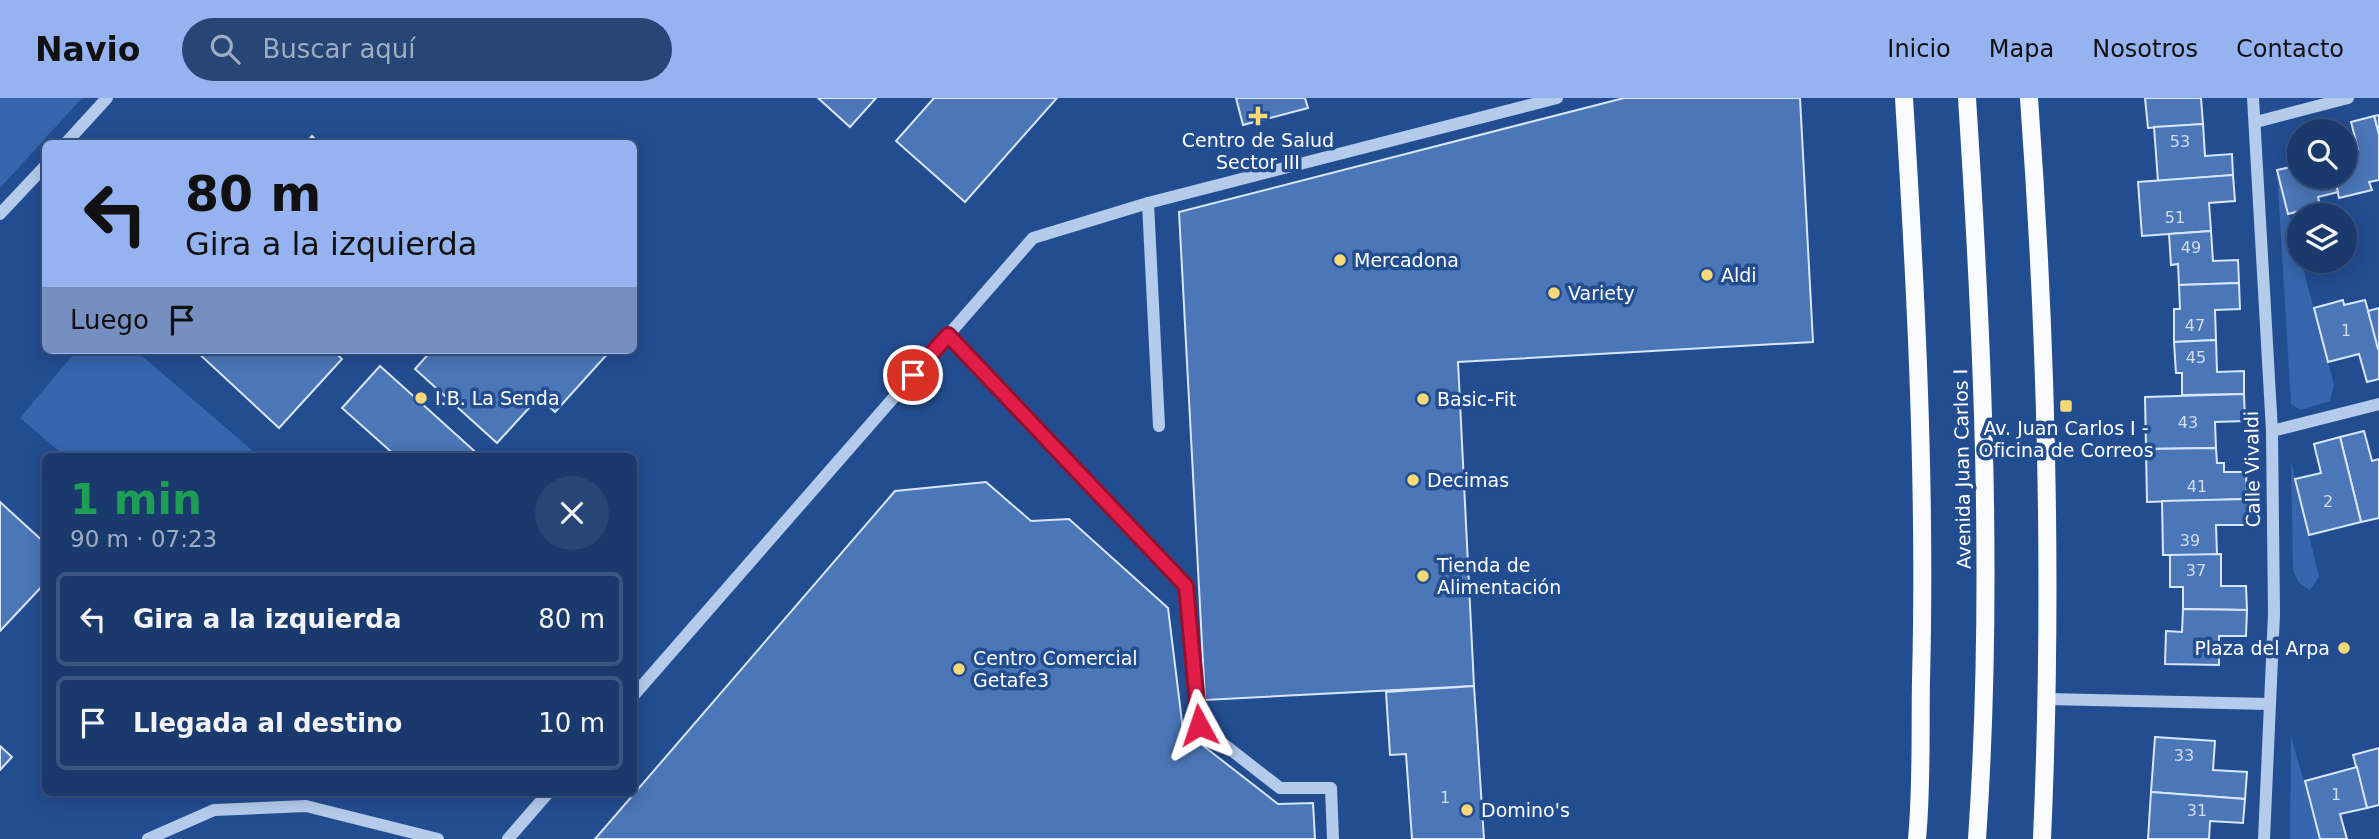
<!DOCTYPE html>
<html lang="es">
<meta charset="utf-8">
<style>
body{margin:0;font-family:"DejaVu Sans",sans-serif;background:#274575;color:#f1f3f6;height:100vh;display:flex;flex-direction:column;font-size:26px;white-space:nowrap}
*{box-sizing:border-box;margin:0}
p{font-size:23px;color:#9fadc2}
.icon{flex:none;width:38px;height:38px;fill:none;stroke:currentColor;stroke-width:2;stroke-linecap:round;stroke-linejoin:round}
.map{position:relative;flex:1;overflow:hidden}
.sheet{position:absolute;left:42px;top:355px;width:595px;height:343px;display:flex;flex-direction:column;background:#1a3a6d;border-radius:10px;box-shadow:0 4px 18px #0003,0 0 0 2px #385480}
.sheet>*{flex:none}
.hud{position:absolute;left:42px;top:42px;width:595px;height:214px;border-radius:10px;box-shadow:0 4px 18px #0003,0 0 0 2px #385480;background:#95b2f1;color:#111;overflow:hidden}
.controls{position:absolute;left:2287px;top:21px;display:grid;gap:14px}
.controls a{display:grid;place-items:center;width:70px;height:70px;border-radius:50%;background:#1a3a6d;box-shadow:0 4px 18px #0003,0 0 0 2px #385480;font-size:35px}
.pin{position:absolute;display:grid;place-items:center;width:60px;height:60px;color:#fff;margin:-30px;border:4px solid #fff;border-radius:50%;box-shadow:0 2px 7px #0007}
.me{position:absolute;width:77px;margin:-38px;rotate:355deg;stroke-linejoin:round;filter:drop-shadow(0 0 5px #0008)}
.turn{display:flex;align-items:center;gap:24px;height:147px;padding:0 28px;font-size:32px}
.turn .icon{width:91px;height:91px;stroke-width:2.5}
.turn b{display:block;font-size:49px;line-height:60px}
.then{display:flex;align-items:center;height:66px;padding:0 28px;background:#0003;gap:14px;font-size:26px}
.round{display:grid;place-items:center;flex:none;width:74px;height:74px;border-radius:37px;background:#274575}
.head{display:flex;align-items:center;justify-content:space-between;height:119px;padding:0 28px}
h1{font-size:42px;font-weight:800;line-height:52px;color:#1e9e55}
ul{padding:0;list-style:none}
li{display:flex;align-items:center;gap:21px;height:94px;margin:0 14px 10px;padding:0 14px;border:4px solid #385480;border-radius:10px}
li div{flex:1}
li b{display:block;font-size:26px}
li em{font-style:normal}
header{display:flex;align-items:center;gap:42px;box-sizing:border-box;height:98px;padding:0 35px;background:#95b2f1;color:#111}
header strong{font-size:33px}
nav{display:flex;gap:38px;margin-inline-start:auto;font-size:24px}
.search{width:490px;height:63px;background:#274575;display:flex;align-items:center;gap:18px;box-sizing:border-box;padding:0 24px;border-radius:38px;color:#9fadc2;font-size:26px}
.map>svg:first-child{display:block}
</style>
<header>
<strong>Navio</strong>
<div class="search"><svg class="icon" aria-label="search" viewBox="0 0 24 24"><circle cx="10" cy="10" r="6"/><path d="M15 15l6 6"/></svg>Buscar aquí</div>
<nav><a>Inicio</a><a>Mapa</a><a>Nosotros</a><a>Contacto</a></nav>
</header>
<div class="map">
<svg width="2379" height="741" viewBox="0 0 2379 741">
<rect width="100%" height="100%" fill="#234d91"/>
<g fill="#3766ae">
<path d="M 0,0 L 82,0 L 0,90 Z"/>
<path d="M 2277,72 L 2334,287 L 2330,303 L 2301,312 L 2291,306 Z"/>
<path d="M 77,252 L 135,252 L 260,359 L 66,359 L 20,320 Z"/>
<path d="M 2291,363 L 2319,479 L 2310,492 L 2299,485 L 2293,472 Z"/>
<path d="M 2291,638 L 2320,741 L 2290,741 Z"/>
</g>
<g fill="#4b76b7" stroke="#d9e6f9" stroke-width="2">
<path d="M 818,0 L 876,0 L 850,29 Z"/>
<path d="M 934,0 L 1057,0 L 965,104 L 896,43 Z"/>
<path d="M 1236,0 L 1305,0 L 1308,10 L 1243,27 Z"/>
<path d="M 1624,0 L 1800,0 L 1813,244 L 1458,264 L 1474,588 L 1205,602 L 1179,114 Z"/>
<path d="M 2145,0 L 2201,0 L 2203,26 L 2148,30 Z"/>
<path d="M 2379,17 L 2379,37 L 2374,18 Z"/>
<path d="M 2374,18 L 2379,37 L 2379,82 L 2369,84 L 2372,92 L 2339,100 L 2334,79 L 2345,79 L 2345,54 L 2358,51 L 2351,24 Z"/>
<path d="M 2203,26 L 2205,58 L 2232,56 L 2233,77 L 2158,83 L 2154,29 Z"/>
<path d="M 312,38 L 320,46 L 305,46 Z"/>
<path d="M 2300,67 L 2300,79 L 2334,79 L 2338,94 L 2318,99 L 2320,108 L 2288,116 L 2277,72 Z"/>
<path d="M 2233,77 L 2235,103 L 2209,105 L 2211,133 L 2142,138 L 2138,84 Z"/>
<path d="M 2211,133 L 2213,163 L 2238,162 L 2239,185 L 2179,187 L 2178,166 L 2171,167 L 2169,136 Z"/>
<path d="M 2239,185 L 2240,211 L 2215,212 L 2216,242 L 2174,244 L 2174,211 L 2180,211 L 2179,187 Z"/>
<path d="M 2343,202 L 2344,207 L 2365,202 L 2379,251 L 2379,281 L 2367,284 L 2359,256 L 2328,264 L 2314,210 Z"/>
<path d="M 2379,210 L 2379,251 L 2378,251 L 2368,213 Z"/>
<path d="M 2216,242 L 2217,274 L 2244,273 L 2244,296 L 2182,297 L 2182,275 L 2176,275 L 2174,244 Z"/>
<path d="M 195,252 L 332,252 L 342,261 L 279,330 Z"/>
<path d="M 432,252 L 611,252 L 555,314 L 539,299 L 497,345 L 415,271 Z"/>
<path d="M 380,268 L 481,359 L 397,359 L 342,310 Z"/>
<path d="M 2244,296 L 2245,323 L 2215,324 L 2216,350 L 2146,351 L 2145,299 Z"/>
<path d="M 2364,333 L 2372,363 L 2379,361 L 2379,420 L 2361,424 L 2340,339 Z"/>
<path d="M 2340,339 L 2361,424 L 2309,437 L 2295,381 L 2321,375 L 2314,346 Z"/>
<path d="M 2216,350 L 2217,365 L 2224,365 L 2224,374 L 2246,374 L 2247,401 L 2147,404 L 2146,351 Z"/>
<path d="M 986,384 L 1031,423 L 1069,421 L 1168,510 L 1183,632 L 1278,706 L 1313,705 L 1315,741 L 595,741 L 895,393 Z"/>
<path d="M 2247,401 L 2248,427 L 2216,427 L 2217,457 L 2163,457 L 2162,403 Z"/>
<path d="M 0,404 L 46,446 L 46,484 L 0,533 Z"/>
<path d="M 2221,456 L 2221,488 L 2246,488 L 2247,512 L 2183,511 L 2183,489 L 2170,489 L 2170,457 Z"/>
<path d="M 2183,511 L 2247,512 L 2246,538 L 2219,538 L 2219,567 L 2165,566 L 2166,533 L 2182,534 Z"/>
<path d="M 1474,588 L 1484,741 L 1412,741 L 1406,656 L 1390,657 L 1386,594 Z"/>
<path d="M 2155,639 L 2215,643 L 2213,672 L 2247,674 L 2245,701 L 2151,694 Z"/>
<path d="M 0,648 L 12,659 L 0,672 Z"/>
<path d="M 2379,650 L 2379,707 L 2367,710 L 2353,657 Z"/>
<path d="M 2357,669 L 2367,710 L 2340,716 L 2347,741 L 2320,741 L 2305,683 Z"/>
<path d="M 2151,694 L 2245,701 L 2243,725 L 2210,723 L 2209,741 L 2148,741 Z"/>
</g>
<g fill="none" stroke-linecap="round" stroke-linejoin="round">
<g stroke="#b4cbec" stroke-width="12">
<path d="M 2253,0 L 2272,333 L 2274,516 L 2264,741"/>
<path d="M 2256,24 L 2348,0"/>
<path d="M 65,46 L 107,0"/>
<path d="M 1148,105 L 1159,328"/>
<path d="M 0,116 L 46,67"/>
<path d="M 948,237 L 1186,488 L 1199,627 L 1280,690 L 1331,690 L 1333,741"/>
<path d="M 2272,333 L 2379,306"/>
<path d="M 634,597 L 1033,140 L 1148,105 L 1557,0"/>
<path d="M 2048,601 L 2269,606"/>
<path d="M 148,741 L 214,712 L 306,708 L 438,741"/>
<path d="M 508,741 L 548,695"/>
</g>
<g stroke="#fafbff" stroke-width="18">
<path d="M 1904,0 C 1916,194 1926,388 1921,582 C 1920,635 1922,689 1917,741"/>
<path d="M 1967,0 C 1983,247 1994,494 1977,741"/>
<path d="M 2029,0 C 2047,247 2053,494 2042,741"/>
</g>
</g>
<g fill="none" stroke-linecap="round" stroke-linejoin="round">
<defs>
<path id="route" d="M 913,277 L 948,237 L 1186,488 L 1199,627"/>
</defs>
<use href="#route" stroke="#92132f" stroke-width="18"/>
<use href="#route" stroke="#e11d48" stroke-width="12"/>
</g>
<g fill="#f8d977" stroke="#234d91" stroke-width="2.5">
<path d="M1254.5 7.5h7v7h7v7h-7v7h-7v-7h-7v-7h7z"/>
<circle cx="1340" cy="162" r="7"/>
<circle cx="1707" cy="177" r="7"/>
<circle cx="1554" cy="195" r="7"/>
<circle cx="421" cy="300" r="7"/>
<circle cx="1423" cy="301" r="7"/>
<rect x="2059" y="301" width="14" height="14" rx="3.5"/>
<circle cx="1413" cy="382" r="7"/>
<circle cx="1423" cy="478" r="7"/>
<circle cx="2344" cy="550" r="7"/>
<circle cx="959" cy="571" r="7"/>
<circle cx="1467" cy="712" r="7"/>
</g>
<g text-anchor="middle" stroke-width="7" stroke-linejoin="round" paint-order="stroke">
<g font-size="16" fill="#d2dded">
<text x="2180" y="49">53</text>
<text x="2175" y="125">51</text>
<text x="2191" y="155">49</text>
<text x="2195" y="233">47</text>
<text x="2346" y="238">1</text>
<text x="2196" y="265">45</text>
<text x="2188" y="330">43</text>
<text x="2197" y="394">41</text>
<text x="2328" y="409">2</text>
<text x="2190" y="448">39</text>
<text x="2196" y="478">37</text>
<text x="2184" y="663">33</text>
<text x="2336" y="702">1</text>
<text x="1445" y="705">1</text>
<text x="2197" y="718">31</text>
</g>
<g font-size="19" fill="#fff" stroke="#234d91" text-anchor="start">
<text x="1258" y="49" text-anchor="middle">Centro de Salud<tspan x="1258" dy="22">Sector III</tspan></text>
<text x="1354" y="169">Mercadona</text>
<text x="1721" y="184">Aldi</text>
<text x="1568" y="202">Variety</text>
<text x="435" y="307">I.B. La Senda</text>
<text x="1437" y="308">Basic-Fit</text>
<text x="2066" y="337" text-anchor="middle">Av. Juan Carlos I -<tspan x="2066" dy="22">Oficina de Correos</tspan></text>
<text x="1427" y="389">Decimas</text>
<text x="1437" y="474">Tienda de<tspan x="1437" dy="22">Alimentación</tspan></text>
<text x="2330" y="557" text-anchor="end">Plaza del Arpa</text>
<text x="973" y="567">Centro Comercial<tspan x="973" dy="22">Getafe3</tspan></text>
<text x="1481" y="719">Domino's</text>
</g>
<g font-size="19" fill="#fff" stroke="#234d91">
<text transform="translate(1962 371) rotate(-91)" y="7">Avenida Juan Carlos I</text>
<text transform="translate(2252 371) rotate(-91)" y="7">Calle Vivaldi</text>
</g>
</g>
</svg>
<div class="controls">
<a><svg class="icon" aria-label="search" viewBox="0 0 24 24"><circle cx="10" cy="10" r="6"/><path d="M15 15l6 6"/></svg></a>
<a><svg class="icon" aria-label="layers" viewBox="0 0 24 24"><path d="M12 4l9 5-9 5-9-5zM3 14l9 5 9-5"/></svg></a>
</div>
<div class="pin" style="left:913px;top:277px;background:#d93025"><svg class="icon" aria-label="arrive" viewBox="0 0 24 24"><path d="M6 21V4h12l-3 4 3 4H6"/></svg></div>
<svg class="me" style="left:1199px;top:627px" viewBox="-20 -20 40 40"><path d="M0-17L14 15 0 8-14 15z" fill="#e11d48" stroke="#fff" stroke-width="4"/></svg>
<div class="hud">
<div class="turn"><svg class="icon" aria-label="left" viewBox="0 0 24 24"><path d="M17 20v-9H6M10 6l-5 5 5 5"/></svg><div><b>80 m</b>Gira a la izquierda</div></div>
<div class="then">Luego<svg class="icon" aria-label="arrive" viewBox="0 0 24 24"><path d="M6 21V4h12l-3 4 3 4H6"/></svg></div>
</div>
<section class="sheet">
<div class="head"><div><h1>1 min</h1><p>90 m · 07:23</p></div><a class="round"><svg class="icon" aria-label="close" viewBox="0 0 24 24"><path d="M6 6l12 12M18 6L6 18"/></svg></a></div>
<ul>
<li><svg class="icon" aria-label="left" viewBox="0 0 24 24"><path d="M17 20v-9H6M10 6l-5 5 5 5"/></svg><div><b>Gira a la izquierda</b></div><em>80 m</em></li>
<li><svg class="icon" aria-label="arrive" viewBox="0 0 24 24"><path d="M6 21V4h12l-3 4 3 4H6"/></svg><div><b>Llegada al destino</b></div><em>10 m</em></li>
</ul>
</section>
</div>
